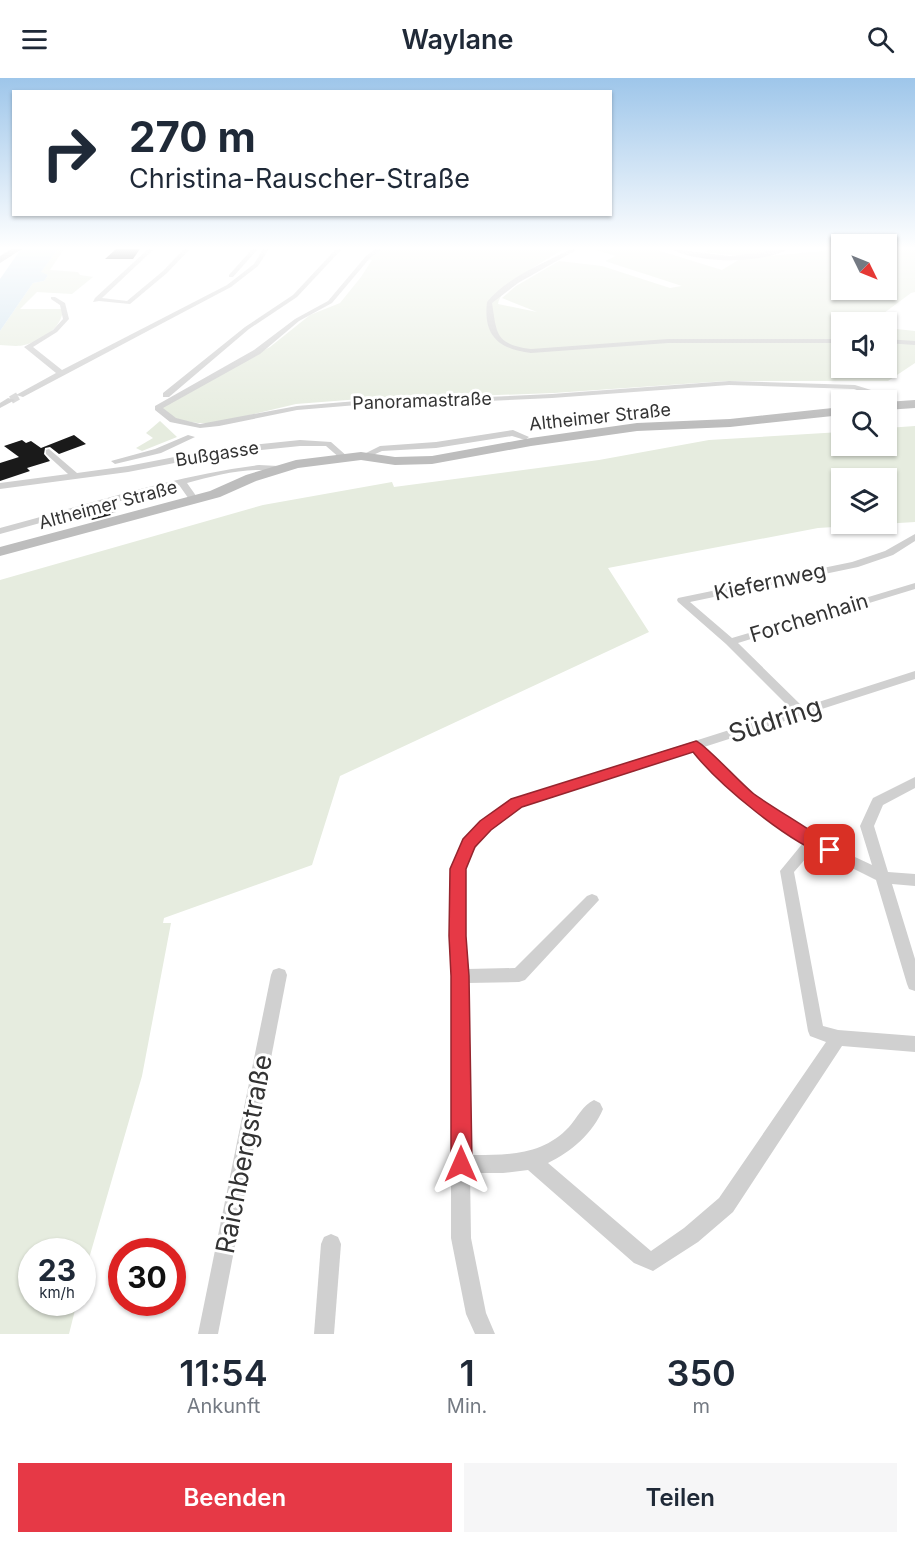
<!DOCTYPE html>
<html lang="de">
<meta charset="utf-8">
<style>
body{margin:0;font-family:Inter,sans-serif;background:#f6f6f7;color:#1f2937;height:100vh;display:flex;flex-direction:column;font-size:22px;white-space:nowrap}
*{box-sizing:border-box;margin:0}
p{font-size:20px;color:#747a83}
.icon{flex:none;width:33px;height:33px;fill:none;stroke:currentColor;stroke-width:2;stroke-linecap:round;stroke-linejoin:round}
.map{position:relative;height:1256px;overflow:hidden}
.panel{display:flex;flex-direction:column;background:#fff;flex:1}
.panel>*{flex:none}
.hud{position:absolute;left:12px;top:12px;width:600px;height:126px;border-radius:0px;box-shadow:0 2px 4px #0004;background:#fff;color:#1f2937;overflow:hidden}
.needle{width:39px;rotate:133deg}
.tools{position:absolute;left:831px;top:156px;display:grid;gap:12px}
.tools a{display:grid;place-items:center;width:66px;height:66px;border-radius:0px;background:#fff;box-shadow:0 2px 4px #0004;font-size:30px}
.speed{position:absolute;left:18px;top:1160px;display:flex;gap:12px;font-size:30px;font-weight:700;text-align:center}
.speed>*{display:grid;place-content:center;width:78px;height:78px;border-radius:50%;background:#fff;box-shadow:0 2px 4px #0004;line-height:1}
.speed small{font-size:15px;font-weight:400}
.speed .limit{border:9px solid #d22;background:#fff;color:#111}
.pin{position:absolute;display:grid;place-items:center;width:51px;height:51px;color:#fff;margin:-26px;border-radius:12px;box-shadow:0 3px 9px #0006}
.me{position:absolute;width:66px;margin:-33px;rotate:0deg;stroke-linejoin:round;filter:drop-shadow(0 0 4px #0008)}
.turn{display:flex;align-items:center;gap:21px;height:126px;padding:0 18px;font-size:27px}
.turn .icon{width:78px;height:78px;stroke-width:2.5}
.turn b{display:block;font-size:42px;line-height:51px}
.eta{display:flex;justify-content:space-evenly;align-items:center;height:102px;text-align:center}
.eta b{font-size:36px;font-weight:600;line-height:42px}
.primary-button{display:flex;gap:12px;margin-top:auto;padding:12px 18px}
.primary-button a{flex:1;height:69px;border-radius:0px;background:#e63946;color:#fff;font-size:24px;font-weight:600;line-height:69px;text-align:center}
.primary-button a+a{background:#f6f6f7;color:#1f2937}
header{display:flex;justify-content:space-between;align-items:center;height:78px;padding:0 18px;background:#fff;font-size:27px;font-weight:600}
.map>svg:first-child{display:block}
</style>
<header><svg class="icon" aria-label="menu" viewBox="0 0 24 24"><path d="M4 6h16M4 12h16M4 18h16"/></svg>Waylane<svg class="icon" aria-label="search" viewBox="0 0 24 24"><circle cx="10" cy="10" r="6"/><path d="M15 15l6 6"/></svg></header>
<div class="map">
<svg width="915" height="1256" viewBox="0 0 915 1256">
<rect width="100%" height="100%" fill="#fff"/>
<g fill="#e6ecdf" fill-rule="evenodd">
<path d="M 58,171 L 64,171 L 50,192 L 78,194 L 80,197 L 93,199 L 72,216 L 37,214 L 20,231 L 63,231 C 62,250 42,263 24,267 C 17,269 7,267 0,267 L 0,253 L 33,205 L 44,203 L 48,197 L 40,195 Z"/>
<path d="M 376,171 L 564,171 C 547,181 501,206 498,226 L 537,234 L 502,220 L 516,208 L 559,183 L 602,188 L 670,210 L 682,208 L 605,183 L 616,178 L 592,171 L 654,171 L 722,192 L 740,181 L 841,171 L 842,212 L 886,212 L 887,171 L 915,171 L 915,214 L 911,215 L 884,235 L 869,235 L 857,241 L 862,244 L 842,244 L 842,290 L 886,290 L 887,250 L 915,253 L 915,285 L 888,303 L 726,303 L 554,315 L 444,319 L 399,318 L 296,326 L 217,345 L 198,345 L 172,341 L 158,327 L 270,269 L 310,237 L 340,225 L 361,199 L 372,182 L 367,181 Z"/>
<path d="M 710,171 L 777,171 C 753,181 729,177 704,174 Z"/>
<path d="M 160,343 L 177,359 L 142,373 L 136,370 L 153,360 L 146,355 Z"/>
<path d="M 915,348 L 915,444 L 818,450 L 608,490 L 649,554 L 340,698 L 312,787 L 164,840 L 163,845 L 171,845 L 142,998 L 83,1201 L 82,1173 L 32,1173 L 32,1224 L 77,1224 L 69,1256 L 0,1256 L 0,502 L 263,427 L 392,404 L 394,409 L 599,382 L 709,362 L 841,354 L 842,368 L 886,368 L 887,350 ZM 842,400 L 886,400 L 886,446 L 842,446 Z"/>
</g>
<path fill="#cfe2ee" d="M 21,171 L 58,171 L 41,194 L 48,197 L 44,203 L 33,205 L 0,253 L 0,201 Z"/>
<g fill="#1a1a1a">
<path d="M 116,171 L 140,171 L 133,181 L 105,181 Z"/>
<path d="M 74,357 L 86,366 L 59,376 L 50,369 L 45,370 L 44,376 L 50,383 L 27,390 L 30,393 L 0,403 L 0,385 L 19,379 L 4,368 L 22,362 L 26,365 L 31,363 L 41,370 Z"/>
<path d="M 113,427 L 116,434 L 109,435 L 111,437 L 92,442 L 87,435 Z"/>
</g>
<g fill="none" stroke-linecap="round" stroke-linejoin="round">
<path stroke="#d6d6d6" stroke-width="8" stroke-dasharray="8 4.5" stroke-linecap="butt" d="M 11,322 L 20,317"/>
<g fill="#d0d0d0" fill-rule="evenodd">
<path d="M 148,171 L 154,171 L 102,220 L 127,223 L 163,193 L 184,171 L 190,171 L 167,195 L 130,226 L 99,223 L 93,224 L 95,220 Z"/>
<path d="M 252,171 L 258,171 L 233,199 L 229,199 L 229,197 Z"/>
<path d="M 263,171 L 269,171 L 258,188 L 231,209 L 23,319 L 16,317 L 56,295 L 24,269 L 53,252 L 63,241 L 60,227 L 51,221 L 51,219 L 55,219 L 65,225 L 69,241 L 57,254 L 33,269 L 62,292 L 227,207 L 254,186 Z"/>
<path d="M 336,171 L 342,171 L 297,219 L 249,251 L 169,319 L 163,319 L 163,315 L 245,249 L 293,217 Z"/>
<path d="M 375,171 L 382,171 L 370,180 L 332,225 L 299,243 L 260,276 L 163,330 L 176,340 L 200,346 L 297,328 L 417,318 L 465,320 L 552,316 L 729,303 L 855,307 L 884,316 L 901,327 L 894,329 L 886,322 L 854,311 L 729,307 L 552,320 L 465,324 L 417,322 L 297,332 L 219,348 L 200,350 L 170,344 L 155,332 L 155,328 L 254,272 L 295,241 L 328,223 L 366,178 Z"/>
<path d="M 571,171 L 578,171 L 518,205 L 492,225 C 497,256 495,266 531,271 L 668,261 L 842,261 L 842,265 L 668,265 L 531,275 C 499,271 483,258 487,224 C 508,199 542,186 571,171 Z"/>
<path d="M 671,171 L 730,178 L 789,171 C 761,186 699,186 671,171 Z"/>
<path d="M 886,261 L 915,263 L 915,267 L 886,265 Z"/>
<path d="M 8,320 L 15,322 L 0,330 L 0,325 Z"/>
<path d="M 513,352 L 529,359 L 525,362 L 512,358 L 436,370 L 382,373 L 364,381 L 360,378 L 380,368 L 436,364 Z"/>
<path d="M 188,357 L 195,359 L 161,375 L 115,386 L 111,383 L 155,371 Z"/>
<path d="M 300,362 L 331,364 L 348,379 L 341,381 L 326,368 L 300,368 L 221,376 L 128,394 L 0,411 L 0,405 L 68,396 L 46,376 L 46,372 L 49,371 L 77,395 L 128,388 L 221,370 Z"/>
<path d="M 259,387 L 278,388 L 282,391 C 276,396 267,392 259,392 C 235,392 210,399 187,405 L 199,422 L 194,425 L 191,424 L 179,407 L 0,456 L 0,450 C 86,427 171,398 259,387 Z"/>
<path d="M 915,456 L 915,463 L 893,477 L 858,489 L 690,524 L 732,560 L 915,505 L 915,511 L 738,565 L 803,629 L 915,593 L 915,601 L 704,669 C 729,701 781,739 817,760 C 834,770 854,778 872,787 L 860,748 L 871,724 L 873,720 L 915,699 L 915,710 L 883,727 L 874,748 L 888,794 L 915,796 L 915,808 L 892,806 L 915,881 L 915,913 L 909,911 L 907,906 L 876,802 L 814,771 L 794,794 L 823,948 L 838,952 L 915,958 L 915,974 L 842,968 L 733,1134 L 698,1164 L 653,1193 L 634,1185 L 528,1092 L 503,1095 L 470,1095 L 471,1160 L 486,1235 L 495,1256 L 475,1256 L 466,1236 L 451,1160 L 451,791 C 467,755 481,744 512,721 L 792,632 L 726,566 L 678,524 L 677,522 L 678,520 L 852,484 L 885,473 ZM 693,673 C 722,711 764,737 803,765 L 780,793 L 808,953 L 810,958 L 826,964 L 719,1120 L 684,1150 L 651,1173 L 548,1085 C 571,1074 593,1055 603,1031 L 600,1025 L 594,1022 C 583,1027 577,1040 569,1049 C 542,1078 506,1077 469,1077 L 467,905 L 519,904 L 525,902 L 599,822 L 597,818 L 592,816 L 587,818 L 515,890 L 467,891 L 465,791 L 474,772 L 486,756 L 522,729 Z"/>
<path d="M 279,890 L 285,892 L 287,897 L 218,1256 L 198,1256 L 271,897 L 273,892 Z"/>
<path d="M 331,1156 L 338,1159 L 341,1166 L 334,1256 L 314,1256 L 321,1166 L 324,1159 Z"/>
</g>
<g fill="#bdbdbd" fill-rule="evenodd">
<path d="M 915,322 L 915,330 L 886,332 L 886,324 Z"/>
<path d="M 842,329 L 842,337 L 730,349 L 637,353 L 531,368 L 432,386 L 395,387 L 361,382 L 298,390 L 256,403 L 220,419 L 0,478 L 0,469 L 210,413 L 246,397 L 296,382 L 361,374 L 395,379 L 432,378 L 531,360 L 637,345 L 730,341 Z"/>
</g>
<path fill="#ababab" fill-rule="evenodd" d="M 11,171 L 22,171 L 0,185 L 0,178 Z"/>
</g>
<linearGradient id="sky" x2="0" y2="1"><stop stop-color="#9ec6ea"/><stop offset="0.49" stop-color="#fff"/><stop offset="1" stop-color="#fff" stop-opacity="0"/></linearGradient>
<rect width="915" height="347" fill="url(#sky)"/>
<path fill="#e63946" stroke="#96252e" stroke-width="1.5" d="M 696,663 C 704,665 742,707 754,716 C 767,726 834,766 838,772 L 836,777 L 830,779 C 789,765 720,708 693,674 L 522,729 L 491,752 L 475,769 L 466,791 L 466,858 L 469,898 L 472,1086 L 469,1093 L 461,1096 L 454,1093 L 451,1086 L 451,898 L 449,858 L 450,791 L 463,761 L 480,743 L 511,721 Z"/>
<g text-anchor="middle" stroke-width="6" stroke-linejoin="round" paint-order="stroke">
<g font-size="18" fill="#333" stroke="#fff">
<text transform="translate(422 323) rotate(-2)" y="6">Panoramastraße</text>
<text transform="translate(600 339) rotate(-6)" y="6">Altheimer Straße</text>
<text transform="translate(217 376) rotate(-9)" y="6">Bußgasse</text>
<text transform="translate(108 427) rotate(-15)" y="6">Altheimer Straße</text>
</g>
<g font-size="21" fill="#333" stroke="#fff">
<text transform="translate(770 504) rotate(-12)" y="7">Kiefernweg</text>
<text transform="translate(809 540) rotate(-17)" y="7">Forchenhain</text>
</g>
<g font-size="26" fill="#333" stroke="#fff">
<text transform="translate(775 642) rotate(-18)" y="9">Südring</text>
<text transform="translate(244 1076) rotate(-79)" y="9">Raichbergstraße</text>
</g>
</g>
</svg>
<div class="tools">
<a><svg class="needle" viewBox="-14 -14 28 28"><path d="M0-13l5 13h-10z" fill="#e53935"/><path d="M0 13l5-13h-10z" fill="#747a83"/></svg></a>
<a><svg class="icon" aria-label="sound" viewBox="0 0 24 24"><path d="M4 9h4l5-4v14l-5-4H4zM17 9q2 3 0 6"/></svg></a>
<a><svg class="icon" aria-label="search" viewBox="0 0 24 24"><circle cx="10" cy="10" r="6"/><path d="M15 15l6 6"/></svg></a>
<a><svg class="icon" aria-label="layers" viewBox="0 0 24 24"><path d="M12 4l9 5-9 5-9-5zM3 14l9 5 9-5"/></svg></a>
</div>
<div class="speed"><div>23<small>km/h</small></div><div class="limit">30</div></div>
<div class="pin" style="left:830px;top:772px;background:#d93025"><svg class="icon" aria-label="arrive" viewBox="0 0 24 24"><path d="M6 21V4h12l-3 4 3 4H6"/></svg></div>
<svg class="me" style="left:461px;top:1086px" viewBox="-20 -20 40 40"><path d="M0-17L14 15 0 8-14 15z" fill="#e63946" stroke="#fff" stroke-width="4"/></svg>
<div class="hud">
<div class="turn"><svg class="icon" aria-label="right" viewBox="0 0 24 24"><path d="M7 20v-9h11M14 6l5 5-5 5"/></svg><div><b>270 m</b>Christina-Rauscher-Straße</div></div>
</div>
</div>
<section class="panel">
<div class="eta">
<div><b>11:54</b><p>Ankunft</p></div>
<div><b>1</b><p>Min.</p></div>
<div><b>350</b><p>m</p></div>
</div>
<div class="primary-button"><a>Beenden</a><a>Teilen</a></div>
</section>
